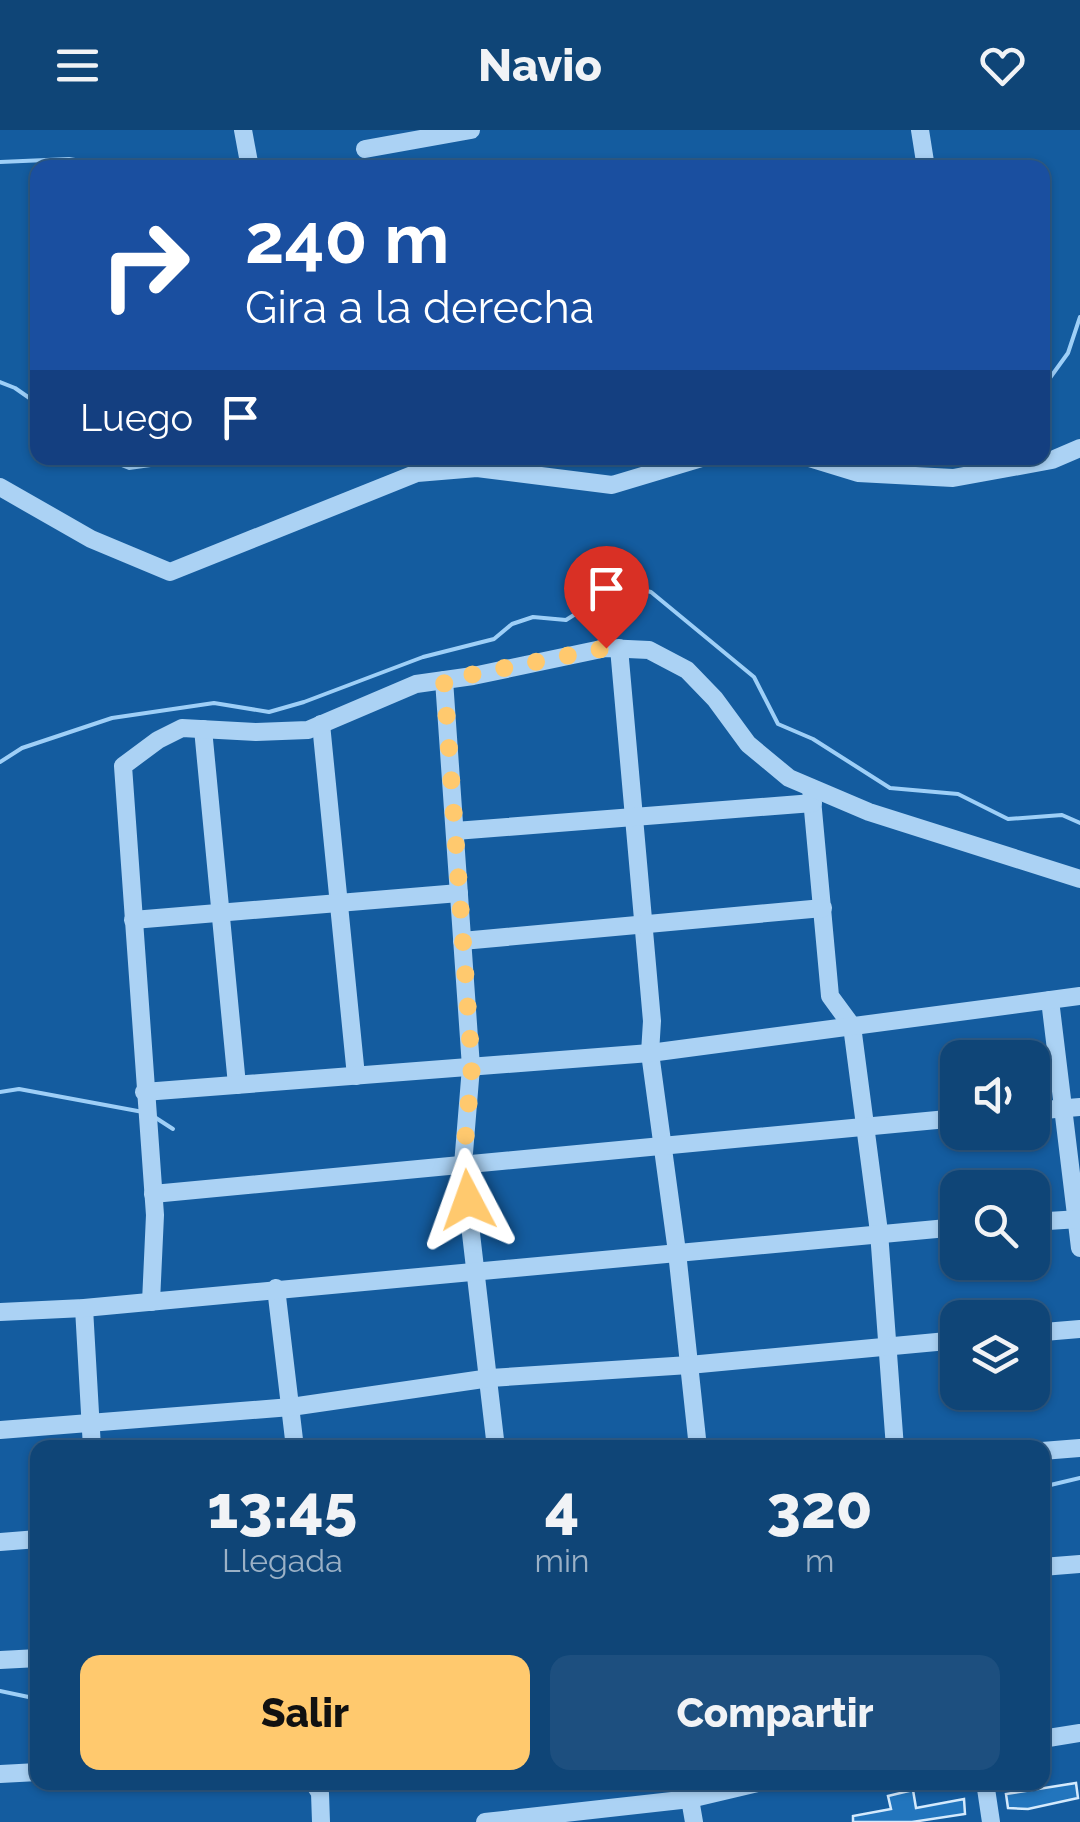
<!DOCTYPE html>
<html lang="es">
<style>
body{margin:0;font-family:Raleway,sans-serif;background:#1d4f7f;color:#f1f3f6;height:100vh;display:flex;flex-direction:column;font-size:38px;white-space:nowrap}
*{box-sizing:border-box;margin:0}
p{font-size:32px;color:#9bb1c6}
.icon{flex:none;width:55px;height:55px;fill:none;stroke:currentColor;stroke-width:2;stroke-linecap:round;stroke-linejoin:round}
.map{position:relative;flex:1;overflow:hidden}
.side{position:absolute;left:30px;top:1310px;width:1020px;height:350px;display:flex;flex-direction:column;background:#0f4577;border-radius:20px;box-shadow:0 2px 8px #0004,0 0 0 2px #2f5d89}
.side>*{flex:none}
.guide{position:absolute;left:30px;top:30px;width:1020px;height:305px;border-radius:20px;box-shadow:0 2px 8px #0004,0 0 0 2px #2f5d89;background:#1a4fa0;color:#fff;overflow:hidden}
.buttons{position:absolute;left:940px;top:910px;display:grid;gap:20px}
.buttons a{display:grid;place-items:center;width:110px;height:110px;border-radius:20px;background:#0f4577;box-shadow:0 2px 8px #0004,0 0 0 2px #2f5d89;font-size:50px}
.pin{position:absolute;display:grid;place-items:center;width:85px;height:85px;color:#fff;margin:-102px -42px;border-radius:50% 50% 50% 0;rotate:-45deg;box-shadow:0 0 10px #0007}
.pin .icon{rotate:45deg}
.me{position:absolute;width:110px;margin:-55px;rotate:356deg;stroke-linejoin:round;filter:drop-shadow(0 0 8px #0008)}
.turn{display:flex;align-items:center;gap:35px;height:210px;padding:0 50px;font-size:45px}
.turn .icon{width:130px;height:130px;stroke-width:2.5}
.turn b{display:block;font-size:70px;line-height:85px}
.then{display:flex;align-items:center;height:95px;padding:0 50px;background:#0003;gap:20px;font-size:38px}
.eta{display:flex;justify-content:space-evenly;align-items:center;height:170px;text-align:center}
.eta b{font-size:60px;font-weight:800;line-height:70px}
.button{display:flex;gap:20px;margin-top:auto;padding:20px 50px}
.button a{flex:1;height:115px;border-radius:20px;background:#ffc96e;color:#111;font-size:40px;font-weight:800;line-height:115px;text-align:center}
.button a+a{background:#1d4f7f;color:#f1f3f6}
header{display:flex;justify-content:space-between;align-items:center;height:130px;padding:0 50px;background:#0f4577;font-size:45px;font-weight:800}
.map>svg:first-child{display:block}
</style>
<header><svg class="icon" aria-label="menu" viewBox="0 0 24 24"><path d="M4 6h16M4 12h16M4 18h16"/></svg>Navio<svg class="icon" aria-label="heart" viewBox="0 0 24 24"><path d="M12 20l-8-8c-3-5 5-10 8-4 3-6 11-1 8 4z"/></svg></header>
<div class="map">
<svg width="1080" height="1692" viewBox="0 0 1080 1692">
<rect width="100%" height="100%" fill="#145c9f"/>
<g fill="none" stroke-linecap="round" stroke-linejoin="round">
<g stroke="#9ecff7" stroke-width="4">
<path d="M 0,32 L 69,29 L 117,37 L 144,33 L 160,38"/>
<path d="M 1042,250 L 1047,252 L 1068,223 L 1080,187"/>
<path d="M 0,252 L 15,258 L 38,274"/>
<path d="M 104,328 L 129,338 L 201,328"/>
<path d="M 0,632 L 22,618 L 112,588 L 214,573 L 269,582 L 304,572 L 423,527 L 494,509 L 512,494 L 533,487 L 566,490 L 621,455 L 651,462 L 754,547 L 778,594 L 813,609 L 890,658 L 958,664 L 1008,689 L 1062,685 L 1080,693"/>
<path d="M 0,962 L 19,959 L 143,982"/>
<path d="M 156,988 L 173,999"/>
<path d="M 1042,1357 L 1080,1348"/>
<path d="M 0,1561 L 38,1569"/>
</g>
</g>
<g fill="#2275bd" stroke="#d4eafd" stroke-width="2.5">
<path d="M 1076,1653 L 1078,1668 L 1028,1679 L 1008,1678 L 1006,1664 Z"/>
<path d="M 913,1660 L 916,1678 L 964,1669 L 965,1684 L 912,1692 L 853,1692 L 853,1686 L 891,1679 L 888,1666 Z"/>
</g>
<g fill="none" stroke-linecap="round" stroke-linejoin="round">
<g stroke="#abd2f4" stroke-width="18">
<path d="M 243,0 L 250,38"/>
<path d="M 920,0 L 926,38"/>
<path d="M 365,19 L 471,0"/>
<path d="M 809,328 L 858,343 L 953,348 L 1052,330 L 1080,318"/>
<path d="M 0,357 L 91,409 L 170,442 L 417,343 L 477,338 L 612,355 L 702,328"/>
<path d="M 619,518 L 652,891 L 650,923 L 677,1122 L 698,1318"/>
<path d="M 444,550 L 471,937 L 463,1035 L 496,1318"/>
<path d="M 321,594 L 356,946"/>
<path d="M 203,599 L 237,955"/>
<path d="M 811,658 L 830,866 L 852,896 L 879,1102 L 895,1318"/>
<path d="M 455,701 L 813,673"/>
<path d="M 133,790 L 459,763"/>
<path d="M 462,811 L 823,778"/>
<path d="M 1050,870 L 1080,1118"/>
<path d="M 144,962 L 650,923 L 1080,866"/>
<path d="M 1032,981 L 1080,977"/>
<path d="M 153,1064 L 958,988"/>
<path d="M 1032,1092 L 1080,1089"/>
<path d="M 276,1158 L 295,1318"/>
<path d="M 151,1172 L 155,1085 L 123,636 L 158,610 L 182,598 L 256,602 L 308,600 L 416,554 L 473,546 L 606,518 L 649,520 L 687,540 L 715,569 L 748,614 L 789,648 L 869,682 L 1080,749"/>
<path d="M 84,1178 L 92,1318"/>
<path d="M 0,1182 L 84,1178 L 958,1097"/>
<path d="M 1032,1203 L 1080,1199"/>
<path d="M 0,1300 L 291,1277 L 490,1248 L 689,1235 L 958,1210"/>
<path d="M 1042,1321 L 1080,1318"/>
<path d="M 0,1412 L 38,1409"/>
<path d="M 1042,1437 L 1080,1434"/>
<path d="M 0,1530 L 38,1528"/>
<path d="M 1042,1609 L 1080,1603"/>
<path d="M 0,1644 L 38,1642"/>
<path d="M 313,1652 L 320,1663 L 321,1692"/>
<path d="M 985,1652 L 991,1692"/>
<path d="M 690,1669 L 694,1692"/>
<path d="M 485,1692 L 690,1669 L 762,1652"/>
</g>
</g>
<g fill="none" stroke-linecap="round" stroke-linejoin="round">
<path stroke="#ffc96e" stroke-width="18" stroke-dasharray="0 32.4" d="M 468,1070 L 463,1035 L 472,936 L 444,550 L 606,518"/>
</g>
</svg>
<div class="buttons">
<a><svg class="icon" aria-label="sound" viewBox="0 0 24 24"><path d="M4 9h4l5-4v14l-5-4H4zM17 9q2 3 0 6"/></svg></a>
<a><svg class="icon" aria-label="search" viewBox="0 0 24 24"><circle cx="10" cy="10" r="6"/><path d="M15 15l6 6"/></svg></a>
<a><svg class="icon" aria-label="layers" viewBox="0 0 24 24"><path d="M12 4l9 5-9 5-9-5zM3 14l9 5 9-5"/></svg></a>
</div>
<div class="pin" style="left:606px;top:518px;background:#d93025"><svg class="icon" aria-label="arrive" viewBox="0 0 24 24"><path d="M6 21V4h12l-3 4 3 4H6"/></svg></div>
<svg class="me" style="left:468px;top:1070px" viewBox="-20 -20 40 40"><path d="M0-17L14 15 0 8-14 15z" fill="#ffc96e" stroke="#fff" stroke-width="4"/></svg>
<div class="guide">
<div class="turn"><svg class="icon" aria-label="right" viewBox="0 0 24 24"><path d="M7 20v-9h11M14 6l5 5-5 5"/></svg><div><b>240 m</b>Gira a la derecha</div></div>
<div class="then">Luego<svg class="icon" aria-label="arrive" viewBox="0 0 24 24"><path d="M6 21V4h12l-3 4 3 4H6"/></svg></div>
</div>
<section class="side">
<div class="eta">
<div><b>13:45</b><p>Llegada</p></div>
<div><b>4</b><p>min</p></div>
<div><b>320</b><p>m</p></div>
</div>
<div class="button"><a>Salir</a><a>Compartir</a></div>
</section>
</div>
